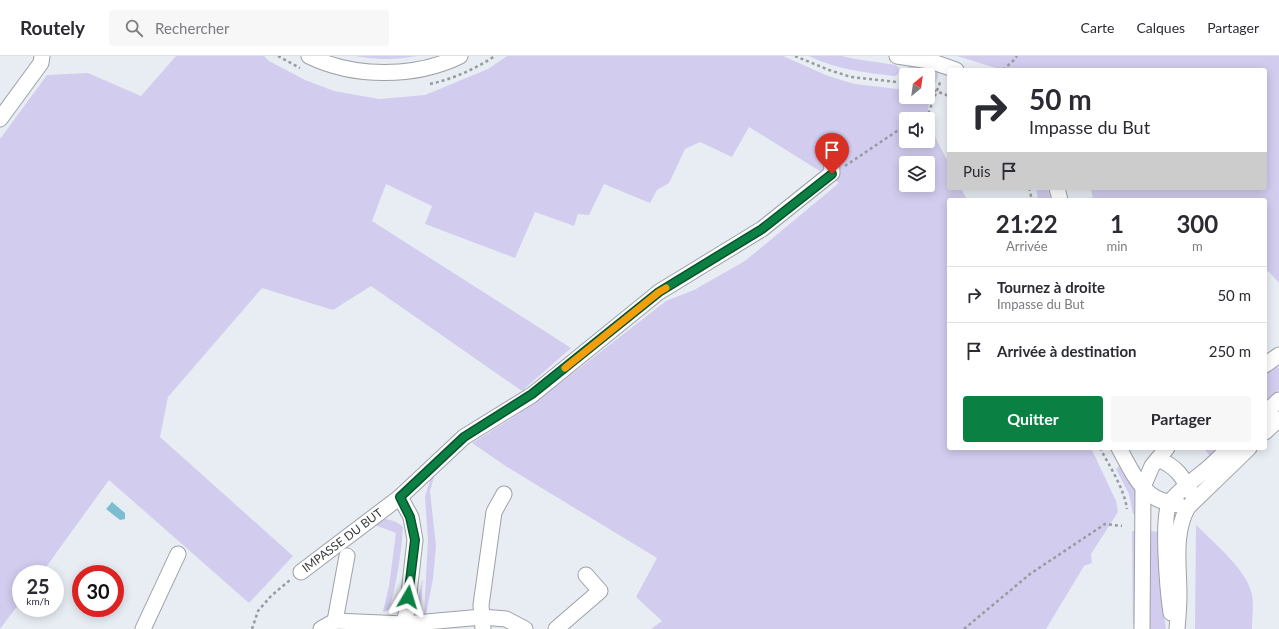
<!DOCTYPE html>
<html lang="fr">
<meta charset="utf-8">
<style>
body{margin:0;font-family:Lato,sans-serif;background:#f7f7f7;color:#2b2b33;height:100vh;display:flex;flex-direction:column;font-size:15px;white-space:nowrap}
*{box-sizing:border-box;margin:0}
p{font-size:13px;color:#7c7c81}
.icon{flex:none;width:22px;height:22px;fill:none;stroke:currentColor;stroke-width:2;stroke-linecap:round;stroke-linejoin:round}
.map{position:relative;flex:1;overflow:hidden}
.sheet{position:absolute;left:947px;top:142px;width:320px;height:252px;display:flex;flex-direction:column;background:#fff;border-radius:4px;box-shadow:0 2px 10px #0003}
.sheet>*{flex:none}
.banner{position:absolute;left:947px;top:12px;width:320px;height:122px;border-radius:4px;box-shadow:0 2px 10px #0003;background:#fff;color:#2b2b33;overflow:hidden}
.needle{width:26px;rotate:29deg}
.tools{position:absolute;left:899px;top:12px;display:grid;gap:8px}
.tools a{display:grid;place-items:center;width:36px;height:36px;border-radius:4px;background:#fff;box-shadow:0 2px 10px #0003;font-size:20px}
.speed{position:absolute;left:12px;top:509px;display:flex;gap:8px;font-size:20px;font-weight:700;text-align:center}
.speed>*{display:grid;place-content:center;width:52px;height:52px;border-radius:50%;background:#fff;box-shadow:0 2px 10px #0003;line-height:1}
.speed small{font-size:10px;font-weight:400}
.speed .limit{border:6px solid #d22;background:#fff;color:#111}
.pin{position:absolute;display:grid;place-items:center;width:34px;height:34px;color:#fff;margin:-41px -17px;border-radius:50% 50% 50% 0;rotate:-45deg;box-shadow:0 0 4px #0007}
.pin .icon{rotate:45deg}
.me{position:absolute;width:44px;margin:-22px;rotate:7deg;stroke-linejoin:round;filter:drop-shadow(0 0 3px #0008)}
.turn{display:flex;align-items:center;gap:14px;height:84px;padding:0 16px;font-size:18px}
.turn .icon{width:52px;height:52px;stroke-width:2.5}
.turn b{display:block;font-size:28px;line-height:34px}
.then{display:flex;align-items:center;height:38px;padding:0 16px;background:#0003;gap:8px;font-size:15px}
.eta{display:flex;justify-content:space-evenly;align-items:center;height:68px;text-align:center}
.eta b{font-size:24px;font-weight:700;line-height:28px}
.button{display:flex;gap:8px;margin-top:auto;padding:8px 16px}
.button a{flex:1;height:46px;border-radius:4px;background:#0b8043;color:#fff;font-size:16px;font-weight:700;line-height:46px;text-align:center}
.button a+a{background:#f7f7f7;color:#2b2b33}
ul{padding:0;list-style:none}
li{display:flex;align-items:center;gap:12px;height:56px;padding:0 16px;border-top:1px solid #e1e1e2}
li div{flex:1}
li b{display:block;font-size:15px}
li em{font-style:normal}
header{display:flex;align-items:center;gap:24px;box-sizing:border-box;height:56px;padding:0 20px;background:#fff;border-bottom:1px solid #e1e1e2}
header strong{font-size:19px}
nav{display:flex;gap:22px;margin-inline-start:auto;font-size:14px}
.search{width:280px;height:36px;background:#f7f7f7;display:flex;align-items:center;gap:10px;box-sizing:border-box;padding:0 14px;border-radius:4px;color:#7c7c81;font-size:15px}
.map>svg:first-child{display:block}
</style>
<header>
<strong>Routely</strong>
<div class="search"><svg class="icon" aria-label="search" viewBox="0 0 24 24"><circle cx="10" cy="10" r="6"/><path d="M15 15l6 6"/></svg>Rechercher</div>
<nav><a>Carte</a><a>Calques</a><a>Partager</a></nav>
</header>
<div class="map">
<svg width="1279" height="573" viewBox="0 0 1279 573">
<rect width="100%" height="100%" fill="#e8edf4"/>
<g fill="#d2ccee" fill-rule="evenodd">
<path d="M 176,0 L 264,0 L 269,5 L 305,24 L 334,35 L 379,43 L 425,39 L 488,13 L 507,0 L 783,0 L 828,20 L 855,28 L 906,34 L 906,41 L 928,41 L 928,38 L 931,38 L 926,63 L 906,63 L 906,85 L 928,85 L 928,67 L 949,108 L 949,132 L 961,132 L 967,144 L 949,144 L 949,392 L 1091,392 L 1116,445 L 1118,456 L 1091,498 L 1092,507 L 1084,510 L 1046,573 L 651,573 L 662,565 L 636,541 L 657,502 L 507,411 L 472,387 L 512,362 L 559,328 L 666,245 L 694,234 L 745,205 L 839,127 L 749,71 L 732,101 L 700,86 L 685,93 L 669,127 L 657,134 L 650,147 L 604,128 L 589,159 L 578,158 L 574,170 L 535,156 L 515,202 L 425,168 L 432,150 L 386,128 L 372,165 L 571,292 L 522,335 L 371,230 L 333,254 L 262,232 L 168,341 L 160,381 L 293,500 L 249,547 L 109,424 L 41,518 L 21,518 L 21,545 L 0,573 L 0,83 L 47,19 L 88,17 L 141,40 ZM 906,107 L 928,107 L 928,129 L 906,129 Z"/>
<path d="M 355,0 L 417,0 C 396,4 376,4 355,0 Z"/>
<path d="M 809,0 L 842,0 L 855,3 L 896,9 L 900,13 L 898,18 L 895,20 C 866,17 835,13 809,0 Z"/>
<path d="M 957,0 L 1279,0 L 1279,227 L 1269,216 L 1265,215 L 1265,144 L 1093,144 L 1091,132 L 1265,132 L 1265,14 L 1002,14 Z"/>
<path d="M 914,9 L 939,15 L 936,27 L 928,24 L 928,19 L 910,19 L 908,18 L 907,14 L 909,10 Z"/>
<path d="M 1036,132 L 1048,132 L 1051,144 L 1038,144 Z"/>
<path d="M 1277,310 L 1279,313 L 1279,334 L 1265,347 L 1265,312 Z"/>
<path d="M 1203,392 L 1220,392 L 1211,401 Z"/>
<path d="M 1124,406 L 1137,433 L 1138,459 L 1133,458 L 1129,438 L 1116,413 Z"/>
<path d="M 432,419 L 434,421 L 430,435 L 436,490 L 433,523 L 426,558 L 424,558 L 428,484 L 425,440 Z"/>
<path d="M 385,463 C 392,464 398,466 403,471 C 401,500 397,526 389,554 L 383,556 L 389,530 L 396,477 L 372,468 L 378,464 Z"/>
<path d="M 1196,469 C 1213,486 1248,515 1252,539 C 1254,549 1252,562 1252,573 L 1195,573 Z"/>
<path d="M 1132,475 L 1139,475 L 1139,570 L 1133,568 Z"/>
<path d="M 1149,475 L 1161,476 L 1161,540 L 1166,573 L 1147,573 Z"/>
<path d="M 423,524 L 421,548 L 418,558 L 415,555 L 422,525 Z"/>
</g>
<path fill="#7dbdd1" d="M 112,446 L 125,457 L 125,463 L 120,464 L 106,453 Z"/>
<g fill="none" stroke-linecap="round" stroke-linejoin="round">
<defs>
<g id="minor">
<path d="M 309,0 C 354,22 415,22 460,0"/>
<path d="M 897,0 L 930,5 L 956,14"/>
<path d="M 0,63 L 41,7 L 42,0"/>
<path d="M 1057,132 L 1060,144"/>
<path d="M 1265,309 L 1279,299"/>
<path d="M 1265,357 L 1279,344"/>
<path d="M 1265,376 L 1279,363"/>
<path d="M 1119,392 C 1128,408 1136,427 1150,438 C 1158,445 1169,447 1179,449"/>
<path d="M 1158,403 C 1177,411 1182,420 1192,438"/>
<path d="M 400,441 L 411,461 L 415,484 L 407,555 L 402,573"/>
<path id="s1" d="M 301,516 L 400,441 L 464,381 L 532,339 L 659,236 L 762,173 L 832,117 L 831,98"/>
<path d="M 1171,557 C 1168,537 1161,460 1170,446 C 1179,434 1195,423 1207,413 C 1214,407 1222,399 1229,392"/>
<path d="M 335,565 L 347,500"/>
<path d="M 143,573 L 178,498"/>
<path d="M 321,573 L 335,565 L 404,568 L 482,561 L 506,563 L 525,573"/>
<path d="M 483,573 L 481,549 L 494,456 L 504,438"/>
<path d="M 556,573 L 600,535 L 586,519"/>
<path d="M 1142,573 L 1143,431 L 1152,410 L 1167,392"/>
<path d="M 1177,573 C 1178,562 1179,550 1179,539 C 1179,510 1173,477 1188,451 L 1249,392"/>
</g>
</defs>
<use href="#minor" stroke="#9da1a7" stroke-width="17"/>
<g stroke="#979ba0" stroke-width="2.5" stroke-dasharray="3 3" stroke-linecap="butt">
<path d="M 278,0 L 300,12"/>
<path d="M 795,0 L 829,14 L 851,21 L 906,27"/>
<path d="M 1003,14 L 1014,4 L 1017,0"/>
<path d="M 430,28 C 453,23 475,13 495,0"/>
<path d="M 928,32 L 949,40"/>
<path d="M 918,63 L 928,58 L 941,24"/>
<path d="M 845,110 L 906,69"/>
<path d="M 1029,132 L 1032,144"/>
<path d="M 1100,392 C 1110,411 1124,432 1127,453"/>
<path d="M 252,573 L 258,555 L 271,540 L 290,524"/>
<path d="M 964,573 L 1030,518 L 1105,468 L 1122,470"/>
</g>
<use href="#minor" stroke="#fff" stroke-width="15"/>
</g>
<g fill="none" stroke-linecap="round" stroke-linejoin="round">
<defs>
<path id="route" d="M 408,541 L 415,484 L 410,461 L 400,441 L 464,381 L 532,338 L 659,236 L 762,173 L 832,118"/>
</defs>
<use href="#route" stroke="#07532c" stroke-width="10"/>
<use href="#route" stroke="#0b8043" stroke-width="7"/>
<path stroke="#f59e0b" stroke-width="7" d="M 565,312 L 659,236 L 666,232"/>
</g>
<g text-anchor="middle" stroke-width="3" stroke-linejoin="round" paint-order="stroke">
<g font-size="12" fill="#3a3c3f" stroke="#f7fafe">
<text dy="4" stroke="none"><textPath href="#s1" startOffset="52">IMPASSE DU BUT</textPath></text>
</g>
</g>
</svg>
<div class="tools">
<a><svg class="needle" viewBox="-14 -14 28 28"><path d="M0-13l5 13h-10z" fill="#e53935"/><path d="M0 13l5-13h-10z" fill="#7c7c81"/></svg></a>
<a><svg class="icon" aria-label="sound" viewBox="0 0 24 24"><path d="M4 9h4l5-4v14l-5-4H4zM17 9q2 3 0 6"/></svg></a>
<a><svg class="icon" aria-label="layers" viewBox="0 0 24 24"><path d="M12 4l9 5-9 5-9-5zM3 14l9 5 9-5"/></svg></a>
</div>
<div class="speed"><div>25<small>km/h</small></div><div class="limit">30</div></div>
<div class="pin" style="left:832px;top:118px;background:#d93025"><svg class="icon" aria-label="arrive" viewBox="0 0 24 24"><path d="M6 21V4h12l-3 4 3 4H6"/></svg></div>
<svg class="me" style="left:408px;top:541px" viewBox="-20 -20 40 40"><path d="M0-17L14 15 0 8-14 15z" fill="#0b8043" stroke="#fff" stroke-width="4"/></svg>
<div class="banner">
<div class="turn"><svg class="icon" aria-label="right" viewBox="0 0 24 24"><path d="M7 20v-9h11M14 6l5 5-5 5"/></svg><div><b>50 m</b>Impasse du But</div></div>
<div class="then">Puis<svg class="icon" aria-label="arrive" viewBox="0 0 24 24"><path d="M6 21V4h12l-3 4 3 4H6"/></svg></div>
</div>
<section class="sheet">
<div class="eta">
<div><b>21:22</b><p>Arrivée</p></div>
<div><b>1</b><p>min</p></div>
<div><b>300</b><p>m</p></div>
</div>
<ul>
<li><svg class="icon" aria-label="right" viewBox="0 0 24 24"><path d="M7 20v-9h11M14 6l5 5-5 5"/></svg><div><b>Tournez à droite</b><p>Impasse du But</p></div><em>50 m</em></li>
<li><svg class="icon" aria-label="arrive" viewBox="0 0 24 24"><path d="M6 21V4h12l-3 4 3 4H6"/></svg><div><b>Arrivée à destination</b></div><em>250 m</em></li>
</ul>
<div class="button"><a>Quitter</a><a>Partager</a></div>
</section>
</div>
